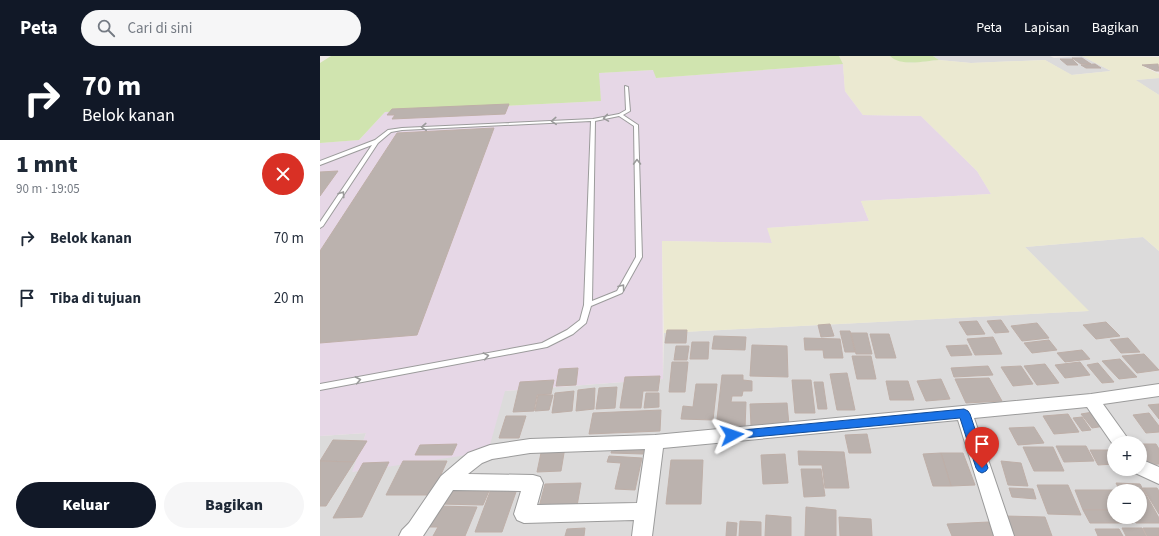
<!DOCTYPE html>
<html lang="id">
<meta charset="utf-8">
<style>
body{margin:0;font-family:"Source Sans 3",sans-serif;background:#f6f6f7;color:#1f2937;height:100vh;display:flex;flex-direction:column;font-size:15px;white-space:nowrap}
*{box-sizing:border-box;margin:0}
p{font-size:13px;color:#747a83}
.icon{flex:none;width:22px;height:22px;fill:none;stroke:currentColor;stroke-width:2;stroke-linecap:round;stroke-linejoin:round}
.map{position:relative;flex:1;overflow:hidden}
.drawer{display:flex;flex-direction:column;background:#fff;width:320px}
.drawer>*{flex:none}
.hud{background:#111827;color:#fff;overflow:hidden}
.buttons{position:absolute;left:787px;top:380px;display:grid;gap:8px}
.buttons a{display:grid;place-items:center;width:40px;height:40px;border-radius:50%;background:#fff;box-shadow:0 2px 6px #0003;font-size:20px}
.pin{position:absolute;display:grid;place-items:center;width:34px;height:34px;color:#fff;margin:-41px -17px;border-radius:50% 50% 50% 0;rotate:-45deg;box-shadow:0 0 4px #0007}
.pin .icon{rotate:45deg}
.me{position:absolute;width:44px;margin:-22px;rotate:85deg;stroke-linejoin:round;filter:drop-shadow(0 0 3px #0008)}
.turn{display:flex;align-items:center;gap:14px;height:84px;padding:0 16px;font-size:18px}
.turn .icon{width:52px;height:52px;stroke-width:2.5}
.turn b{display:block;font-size:28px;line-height:34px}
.round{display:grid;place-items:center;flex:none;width:42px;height:42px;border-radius:21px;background:#f6f6f7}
.headline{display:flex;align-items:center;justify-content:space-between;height:68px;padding:0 16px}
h1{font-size:24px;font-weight:800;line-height:30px}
.action{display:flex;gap:8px;margin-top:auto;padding:8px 16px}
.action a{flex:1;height:46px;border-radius:24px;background:#111827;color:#fff;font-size:16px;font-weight:800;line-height:46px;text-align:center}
.action a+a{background:#f6f6f7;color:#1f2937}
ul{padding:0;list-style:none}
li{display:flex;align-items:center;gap:12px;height:60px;padding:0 16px}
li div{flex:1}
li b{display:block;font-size:15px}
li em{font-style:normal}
header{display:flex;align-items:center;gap:24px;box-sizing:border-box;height:56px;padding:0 20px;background:#111827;color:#fff}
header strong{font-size:19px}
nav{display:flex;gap:22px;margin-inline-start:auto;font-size:14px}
.search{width:280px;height:36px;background:#f6f6f7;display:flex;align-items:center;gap:10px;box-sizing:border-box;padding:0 14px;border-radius:22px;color:#747a83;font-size:15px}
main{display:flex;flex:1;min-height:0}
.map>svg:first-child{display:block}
</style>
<header>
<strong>Peta</strong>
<div class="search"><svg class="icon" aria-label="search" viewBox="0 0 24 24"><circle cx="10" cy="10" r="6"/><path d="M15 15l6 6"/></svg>Cari di sini</div>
<nav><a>Peta</a><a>Lapisan</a><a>Bagikan</a></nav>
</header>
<main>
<section class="drawer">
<div class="hud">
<div class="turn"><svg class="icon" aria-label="right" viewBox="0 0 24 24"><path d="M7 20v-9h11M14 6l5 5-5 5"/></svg><div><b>70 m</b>Belok kanan</div></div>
</div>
<div class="headline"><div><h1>1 mnt</h1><p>90 m · 19:05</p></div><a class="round" style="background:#d93025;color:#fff"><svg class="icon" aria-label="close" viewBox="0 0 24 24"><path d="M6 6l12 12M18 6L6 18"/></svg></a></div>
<ul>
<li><svg class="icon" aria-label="right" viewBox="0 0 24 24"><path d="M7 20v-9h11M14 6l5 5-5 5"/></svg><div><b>Belok kanan</b></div><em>70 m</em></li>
<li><svg class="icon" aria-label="arrive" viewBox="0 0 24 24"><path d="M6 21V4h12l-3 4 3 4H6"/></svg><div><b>Tiba di tujuan</b></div><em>20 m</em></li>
</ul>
<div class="action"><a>Keluar</a><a>Bagikan</a></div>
</section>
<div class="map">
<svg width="839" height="480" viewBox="0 0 839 480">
<rect width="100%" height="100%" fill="#eee9e5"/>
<g fill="#dcdbdb" fill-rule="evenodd">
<path d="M 613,0 L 730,0 L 734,2 L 762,0 L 791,15 L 751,19 L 725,4 L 651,7 L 619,4 Z"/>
<path d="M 839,22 L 839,39 L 815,24 Z"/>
<path d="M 823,181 L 839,195 L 839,480 L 0,480 L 0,380 L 46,377 L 33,416 L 185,335 L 343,323 L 344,277 L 768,255 L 705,191 ZM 794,387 L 820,387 L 820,413 L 794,413 ZM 794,435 L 820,435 L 820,461 L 794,461 Z"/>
</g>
<path fill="#e6d7e6" d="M 523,8 L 525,35 L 543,59 L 601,60 L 657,115 L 671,138 L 541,145 L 549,165 L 448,172 L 452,187 L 342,185 L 343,323 L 185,335 L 168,396 L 32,416 L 46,377 L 0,380 L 0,87 L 39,84 L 65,56 L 281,45 L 278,17 L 334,14 L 336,22 Z"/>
<path fill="#ebe9d1" d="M 519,0 L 570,0 L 574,3 L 589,7 L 619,4 L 651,7 L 725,4 L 752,19 L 791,15 L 762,0 L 839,1 L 839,10 L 824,11 L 839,18 L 839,22 L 816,24 L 839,39 L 839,195 L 823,181 L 705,191 L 769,255 L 344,277 L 342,185 L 452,187 L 447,172 L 549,165 L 541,145 L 671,138 L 657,115 L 601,60 L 543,59 L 525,35 L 523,8 Z"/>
<g fill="#d0e4af">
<path d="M 11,0 L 519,0 L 523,8 L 336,22 L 333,14 L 279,17 L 281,45 L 65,56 L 39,84 L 0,87 L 0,7 Z"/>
<path d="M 570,0 L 613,0 L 619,4 C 605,5 581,11 570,0 Z"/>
</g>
<g fill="#bbb2ae" stroke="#beafa8">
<path d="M 752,2 L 762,2 L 771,8 L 761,8 Z"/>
<path d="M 740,3 L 752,3 L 758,9 L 747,9 Z"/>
<path d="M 775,8 L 781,12 L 766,12 L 761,9 Z"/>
<path d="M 838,8 L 839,15 L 836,15 L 822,9 Z"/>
<path d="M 189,48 L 185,58 L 72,63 L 75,59 L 67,59 L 72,53 Z"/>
<path d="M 174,72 L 97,279 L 0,287 L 0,195 L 77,77 Z"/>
<path d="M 18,115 L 0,140 L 0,116 Z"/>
<path d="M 681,264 L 689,276 L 675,277 L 667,265 Z"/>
<path d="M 657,265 L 665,278 L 647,279 L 639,266 Z"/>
<path d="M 786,266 L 800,280 L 776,283 L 763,269 Z"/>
<path d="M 717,267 L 729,282 L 702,285 L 691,270 Z"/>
<path d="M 510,268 L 514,280 L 501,281 L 498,269 Z"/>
<path d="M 347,274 L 367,274 L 366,287 L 345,287 Z"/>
<path d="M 520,275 L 530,275 L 535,296 L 525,296 Z"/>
<path d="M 531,277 L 547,277 L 552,298 L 536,298 Z"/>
<path d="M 550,278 L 569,278 L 576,302 L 556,302 Z"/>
<path d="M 394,280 L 426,281 L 425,294 L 392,293 Z"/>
<path d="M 673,281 L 682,298 L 655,299 L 647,283 Z"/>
<path d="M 484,282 L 520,283 L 523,302 L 504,302 L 503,294 L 485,294 Z"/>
<path d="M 808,282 L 820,296 L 801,297 L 790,284 Z"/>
<path d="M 729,284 L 737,294 L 712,297 L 704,287 Z"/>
<path d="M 372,286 L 389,286 L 388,303 L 370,303 Z"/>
<path d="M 432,289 L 467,290 L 468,321 L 430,320 Z"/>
<path d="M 647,289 L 652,299 L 631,300 L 626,290 Z"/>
<path d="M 356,290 L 369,290 L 367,304 L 354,304 Z"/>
<path d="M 762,294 L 770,303 L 745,306 L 737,297 Z"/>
<path d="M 824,298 L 839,314 L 817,317 L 802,300 Z"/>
<path d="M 532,300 L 551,300 L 556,323 L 537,323 Z"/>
<path d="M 800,303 L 817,321 L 799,323 L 782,305 Z"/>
<path d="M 352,306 L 368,306 L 365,336 L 349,336 Z"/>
<path d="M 760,306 L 770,319 L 745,322 L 735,309 Z"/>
<path d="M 778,307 L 794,326 L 782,327 L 767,309 Z"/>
<path d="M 725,308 L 739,327 L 717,329 L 704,310 Z"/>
<path d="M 668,310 L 673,319 L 634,321 L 631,312 Z"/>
<path d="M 701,310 L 713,328 L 693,330 L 681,311 Z"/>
<path d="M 258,312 L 256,329 L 236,330 L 239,313 Z"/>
<path d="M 527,317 L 535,354 L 517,354 L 510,318 Z"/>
<path d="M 402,319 L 423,319 L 423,324 L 432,325 L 432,335 L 423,335 L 422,340 L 412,340 L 411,346 L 426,346 L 425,373 L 396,372 Z"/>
<path d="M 340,320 L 338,335 L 323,335 L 321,352 L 300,352 L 305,321 Z"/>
<path d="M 669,322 L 682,345 L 646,347 L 635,323 Z"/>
<path d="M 621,323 L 630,343 L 606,345 L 597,325 Z"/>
<path d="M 234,324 L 231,338 L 217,339 L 214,355 L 193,356 L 200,326 Z"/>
<path d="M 472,324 L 491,324 L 495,357 L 475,357 Z"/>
<path d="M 566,325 L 588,325 L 594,344 L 570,344 Z"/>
<path d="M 494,326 L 503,326 L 507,353 L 498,353 Z"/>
<path d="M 376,328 L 397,328 L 393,364 L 361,363 L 363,350 L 373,351 Z"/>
<path d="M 297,331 L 295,352 L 276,353 L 279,332 Z"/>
<path d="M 275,332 L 274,353 L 256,355 L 258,334 Z"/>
<path d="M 254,335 L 252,355 L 232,357 L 235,337 Z"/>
<path d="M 326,337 L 339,337 L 339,351 L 324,352 Z"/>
<path d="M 218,339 L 233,339 L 229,354 L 215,355 Z"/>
<path d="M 467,347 L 469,369 L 431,370 L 430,348 Z"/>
<path d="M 839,348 L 839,363 L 828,349 Z"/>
<path d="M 341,354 L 340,375 L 269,378 L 273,357 Z"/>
<path d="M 773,356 L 785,370 L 772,372 L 761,358 Z"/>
<path d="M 829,357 L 839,370 L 839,376 L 826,377 L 813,359 Z"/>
<path d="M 748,358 L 759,376 L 734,378 L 723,360 Z"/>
<path d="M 186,360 L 206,360 L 199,382 L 179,382 Z"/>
<path d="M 762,361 L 771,374 L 762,375 L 753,362 Z"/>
<path d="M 714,371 L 724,387 L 698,389 L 689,372 Z"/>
<path d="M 547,378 L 551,397 L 529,397 L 525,379 Z"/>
<path d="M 13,384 L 47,385 L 34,406 L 0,405 Z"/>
<path d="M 137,388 L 132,399 L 95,399 L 100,389 Z"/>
<path d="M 820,388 L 836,388 L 839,393 L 839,408 L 825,409 L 820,401 Z"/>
<path d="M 293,390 L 324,390 L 323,398 L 291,397 Z"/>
<path d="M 736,390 L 766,390 L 774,405 L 744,406 Z"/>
<path d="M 245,391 L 241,415 L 217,416 L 222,392 Z"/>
<path d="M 703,391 L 733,391 L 744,415 L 714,415 Z"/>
<path d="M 770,394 L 794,394 L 794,408 L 778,409 Z"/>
<path d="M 478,395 L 524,396 L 529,432 L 505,432 L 502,409 L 479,409 Z"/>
<path d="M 621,397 L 643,397 L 655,429 L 631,430 Z"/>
<path d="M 621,397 L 631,430 L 613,430 L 603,398 Z"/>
<path d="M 465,398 L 468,427 L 443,428 L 441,399 Z"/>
<path d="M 289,400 L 322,402 L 315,434 L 295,433 L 301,407 L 287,406 Z"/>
<path d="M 351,404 L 383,404 L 381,448 L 346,448 Z"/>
<path d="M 0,405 L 34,406 L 6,450 L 0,450 Z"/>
<path d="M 83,405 L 127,405 L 112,439 L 66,439 Z"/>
<path d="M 681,405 L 701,407 L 708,430 L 688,429 Z"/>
<path d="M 69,406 L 42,461 L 13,462 L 43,407 Z"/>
<path d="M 481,413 L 501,413 L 505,440 L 484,441 Z"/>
<path d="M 261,427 L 257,450 L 219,451 L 225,428 Z"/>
<path d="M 796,427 L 820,428 L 839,462 L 839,467 L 816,467 L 813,461 L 820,461 L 820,435 L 800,435 Z"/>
<path d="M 717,429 L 748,429 L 761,459 L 728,458 Z"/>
<path d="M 689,432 L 713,433 L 716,443 L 692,441 Z"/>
<path d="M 823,432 L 837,432 L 839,435 L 839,458 Z"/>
<path d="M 171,433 L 197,433 L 182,476 L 155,476 Z"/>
<path d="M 127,434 L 169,435 L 163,449 L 120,448 Z"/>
<path d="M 755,434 L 796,434 L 794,435 L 794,454 L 763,454 Z"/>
<path d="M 118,450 L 157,451 L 145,480 L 113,480 L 118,471 L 109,471 Z"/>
<path d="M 486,451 L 516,454 L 516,480 L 485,480 Z"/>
<path d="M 763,454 L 794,454 L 794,461 L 810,461 L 813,467 L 770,467 Z"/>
<path d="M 446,459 L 471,461 L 471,480 L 445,480 Z"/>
<path d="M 685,460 L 725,461 L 732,480 L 691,480 Z"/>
<path d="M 519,461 L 551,463 L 552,480 L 520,480 Z"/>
<path d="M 420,465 L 441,466 L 441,480 L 419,480 Z"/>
<path d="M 407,466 L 417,467 L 416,480 L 406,480 Z"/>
<path d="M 669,466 L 674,480 L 632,480 L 627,468 Z"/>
<path d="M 265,472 L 264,480 L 245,480 L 247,473 Z"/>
<path d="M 802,472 L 822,472 L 826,480 L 806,480 Z"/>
<path d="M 823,472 L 839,472 L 839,480 L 827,480 Z"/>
<path d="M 775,473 L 799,473 L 803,480 L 778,480 Z"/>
</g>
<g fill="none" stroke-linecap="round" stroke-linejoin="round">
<defs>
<path id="lane" d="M 305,30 L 308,31 L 310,55 L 303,59 L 318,69 L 322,201 L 302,237 L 271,250 L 266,267 L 253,278 L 227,291 L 0,334 L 0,328 L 222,287 L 247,274 L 260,264 L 264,249 L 271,65 L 82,74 L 71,76 L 58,87 L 3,170 L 0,172 L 0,166 L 52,89 L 0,109 L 0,105 L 55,84 L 68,74 L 82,72 L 273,63 L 299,58 L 306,54 ZM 299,60 L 314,70 L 316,201 L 297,235 L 272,245 L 275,65 Z"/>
<g id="street">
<path d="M 839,328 L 839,340 L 783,348 L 811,387 L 794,387 L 794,390 L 767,351 L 654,362 L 694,480 L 674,480 L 638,364 L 343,392 L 332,480 L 312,480 L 314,464 L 204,467 L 197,464 L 194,458 L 201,435 L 133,434 L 103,480 L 79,480 L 82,474 L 89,467 L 121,420 L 148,397 L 170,389 L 210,383 L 335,379 L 771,338 ZM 325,393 L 317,447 L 217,449 L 223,427 L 220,421 L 213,419 L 148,418 L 162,407 L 172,403 L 210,397 Z"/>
<path d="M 820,403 L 839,411 L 839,428 L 813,416 L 812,413 L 820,413 Z"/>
</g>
</defs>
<use href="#lane" stroke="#9b9b9b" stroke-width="2"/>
<use href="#street" stroke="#9b9b9b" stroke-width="2"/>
<use href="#lane" fill="#fff" fill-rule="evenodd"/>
<use href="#street" fill="#fff" fill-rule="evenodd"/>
</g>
<defs><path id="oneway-chevron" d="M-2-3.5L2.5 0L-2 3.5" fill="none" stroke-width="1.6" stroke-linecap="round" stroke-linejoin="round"/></defs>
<g stroke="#9a9a9a">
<use href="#oneway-chevron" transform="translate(286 62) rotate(171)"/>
<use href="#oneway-chevron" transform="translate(234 65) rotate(177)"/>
<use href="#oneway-chevron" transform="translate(104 71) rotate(177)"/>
<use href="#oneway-chevron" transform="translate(317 106) rotate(-91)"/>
<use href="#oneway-chevron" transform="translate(22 138) rotate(-56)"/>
<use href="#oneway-chevron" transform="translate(302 231) rotate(-54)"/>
<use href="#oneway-chevron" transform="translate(166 300) rotate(-11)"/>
<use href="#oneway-chevron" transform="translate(38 324) rotate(-11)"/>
</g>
<path fill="#1a73e8" stroke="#114b97" d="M 644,353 L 648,355 L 650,358 L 668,412 L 666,415 L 662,417 L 658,415 L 656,412 L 640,362 L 412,383 L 408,382 L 406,379 L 408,376 L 412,375 Z"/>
</svg>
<div class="buttons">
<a>+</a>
<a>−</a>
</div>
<div class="pin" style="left:662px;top:412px;background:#d93025"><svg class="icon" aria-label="arrive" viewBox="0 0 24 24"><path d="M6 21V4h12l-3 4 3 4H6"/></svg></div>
<svg class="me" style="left:412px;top:379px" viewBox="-20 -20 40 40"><path d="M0-17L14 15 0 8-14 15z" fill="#1a73e8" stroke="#fff" stroke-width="4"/></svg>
</div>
</main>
